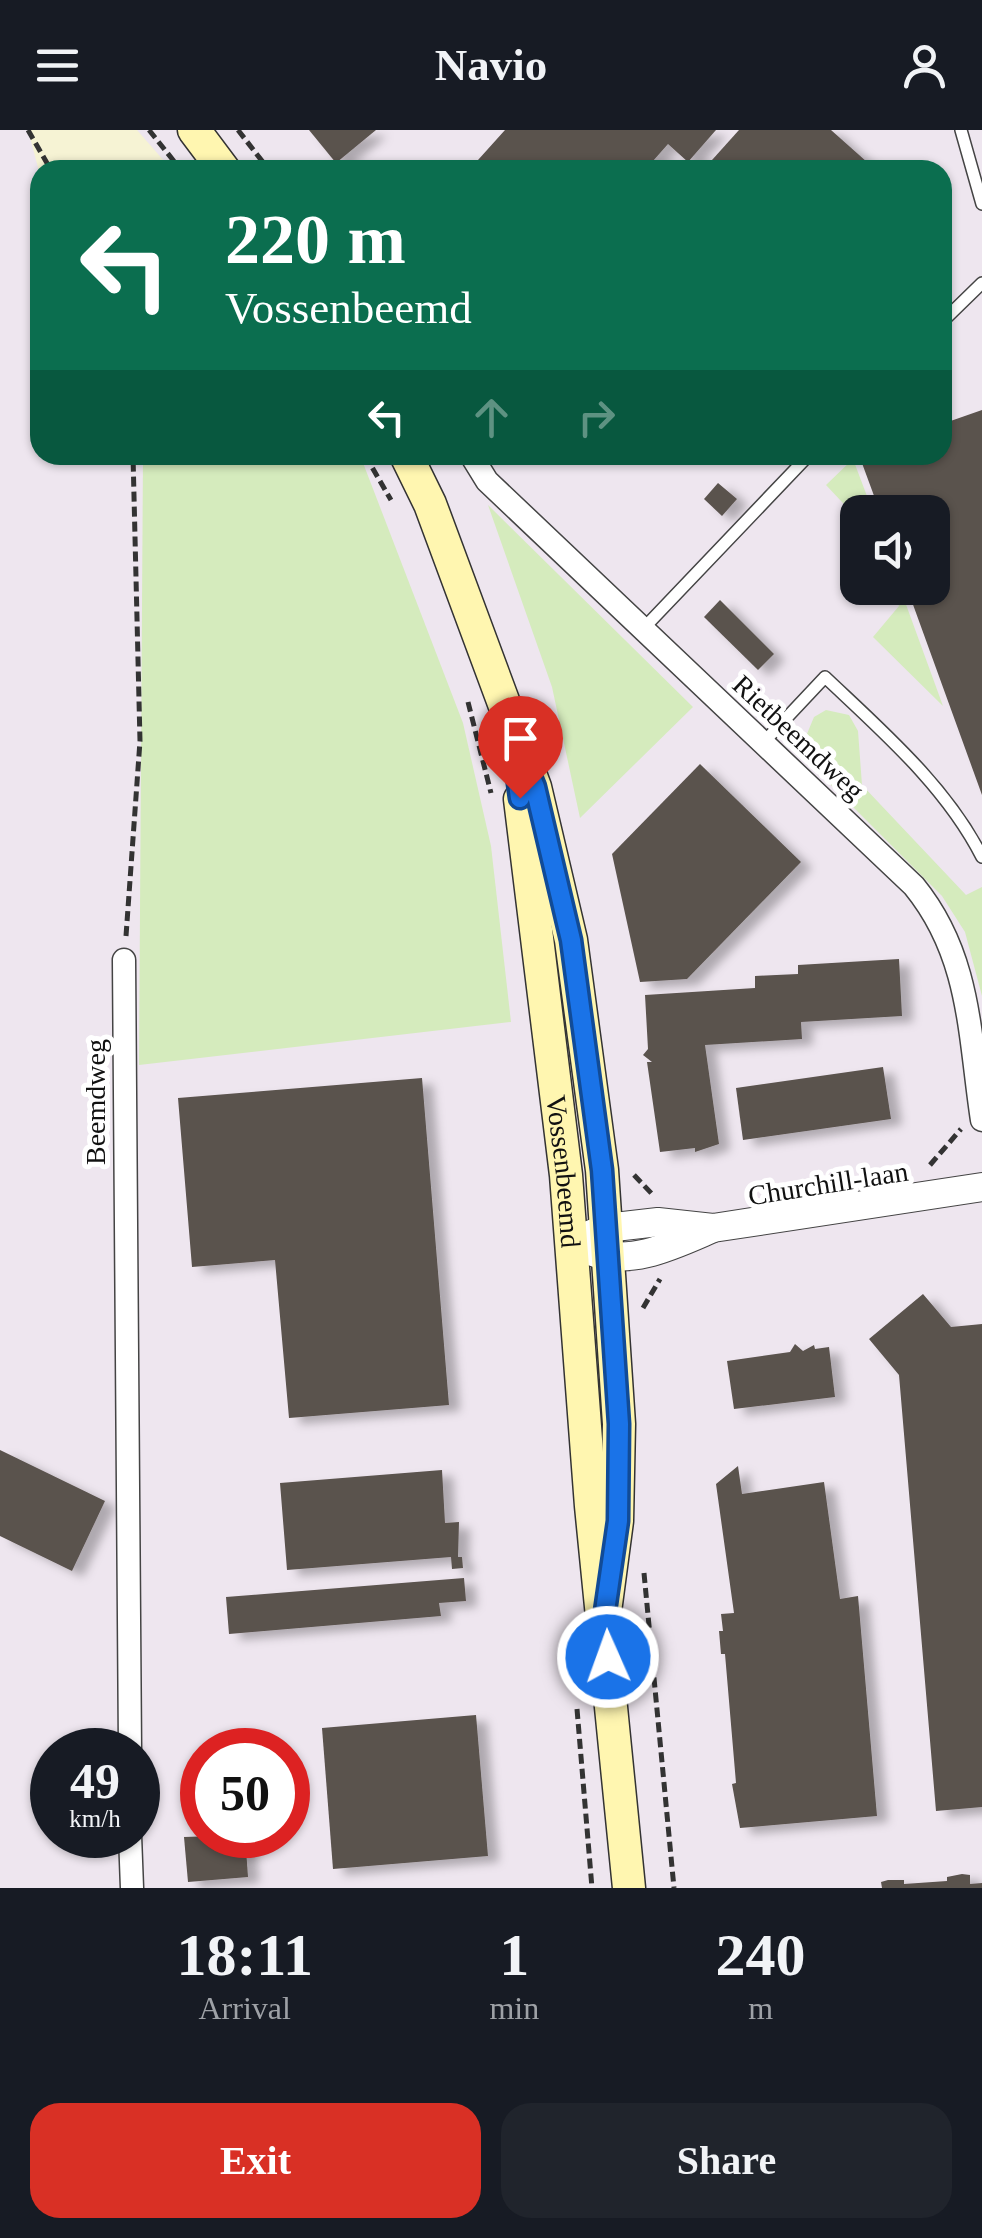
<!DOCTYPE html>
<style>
body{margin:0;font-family:Georgia,serif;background:#20242c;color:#f1f3f6;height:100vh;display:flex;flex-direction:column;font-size:38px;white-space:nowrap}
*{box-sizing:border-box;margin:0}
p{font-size:32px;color:#9ea1a6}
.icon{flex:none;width:55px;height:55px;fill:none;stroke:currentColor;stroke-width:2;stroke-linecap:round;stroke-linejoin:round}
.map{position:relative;height:1758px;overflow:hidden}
.panel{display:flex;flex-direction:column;background:#171b24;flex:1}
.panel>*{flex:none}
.top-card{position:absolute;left:30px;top:30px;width:922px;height:305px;border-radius:30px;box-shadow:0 2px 8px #0004;background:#0b6e4f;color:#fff;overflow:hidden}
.tools{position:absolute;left:840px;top:365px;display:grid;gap:20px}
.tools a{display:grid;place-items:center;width:110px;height:110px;border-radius:20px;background:#171b24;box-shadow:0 2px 8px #0004;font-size:50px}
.speed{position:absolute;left:30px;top:1598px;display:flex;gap:20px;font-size:50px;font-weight:700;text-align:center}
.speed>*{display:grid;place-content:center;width:130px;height:130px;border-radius:50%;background:#171b24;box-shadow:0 2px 8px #0004;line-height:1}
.speed small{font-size:25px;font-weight:400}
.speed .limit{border:15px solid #d22;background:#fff;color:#111}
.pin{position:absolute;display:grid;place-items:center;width:85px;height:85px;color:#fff;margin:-102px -42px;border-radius:50% 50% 50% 0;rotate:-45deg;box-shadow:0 0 10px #0007}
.pin .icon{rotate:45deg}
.me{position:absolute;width:110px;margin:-55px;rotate:358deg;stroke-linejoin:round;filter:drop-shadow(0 0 8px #0008)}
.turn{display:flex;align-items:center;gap:35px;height:210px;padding:0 30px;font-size:45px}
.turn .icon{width:130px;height:130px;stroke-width:2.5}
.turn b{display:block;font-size:70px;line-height:85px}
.lanes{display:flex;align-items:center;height:95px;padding:0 30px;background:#0003;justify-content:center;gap:50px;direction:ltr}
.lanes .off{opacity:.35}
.eta{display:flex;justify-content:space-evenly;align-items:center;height:170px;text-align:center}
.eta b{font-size:60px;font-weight:600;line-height:70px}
.button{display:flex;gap:20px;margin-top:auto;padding:20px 30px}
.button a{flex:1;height:115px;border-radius:30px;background:#d93025;color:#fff;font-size:40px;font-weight:600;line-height:115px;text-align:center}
.button a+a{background:#20242c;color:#f1f3f6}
header{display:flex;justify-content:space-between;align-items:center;height:130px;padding:0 30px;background:#171b24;font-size:45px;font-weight:600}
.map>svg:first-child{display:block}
</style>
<header><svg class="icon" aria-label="menu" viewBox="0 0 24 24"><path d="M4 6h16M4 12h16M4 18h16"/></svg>Navio<svg class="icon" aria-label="person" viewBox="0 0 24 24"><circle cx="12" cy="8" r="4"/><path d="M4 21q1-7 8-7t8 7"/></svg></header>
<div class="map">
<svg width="982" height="1758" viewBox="0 0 982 1758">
<defs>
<filter id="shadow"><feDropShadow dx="11" dy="6" stdDeviation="5" flood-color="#0004"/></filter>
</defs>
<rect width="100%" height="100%" fill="#fffdf5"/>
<path fill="#eee6ef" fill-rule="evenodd" d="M 0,0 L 982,0 L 982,1758 L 0,1758 ZM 40,40 L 942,40 L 942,325 L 40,325 ZM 858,382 L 932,382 L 932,458 L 858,458 ZM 52,1620 L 138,1620 L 138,1705 L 52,1705 ZM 202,1620 L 288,1620 L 288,1705 L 202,1705 Z"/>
<path fill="#f6f3d4" d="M 28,0 L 137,0 L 172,40 L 40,40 L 40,45 Z"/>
<g fill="#d5ebbd">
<path d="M 143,325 L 360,325 L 463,593 L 491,716 L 511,892 L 139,935 Z"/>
<path d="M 853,329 L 873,382 L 858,382 L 857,388 L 826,355 Z"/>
<path d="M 488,375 L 693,577 L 580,688 L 552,557 Z"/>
<path d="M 891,458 L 900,458 L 943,576 L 873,507 L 899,476 Z"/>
<path d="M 826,580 L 849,585 L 858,601 L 862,655 L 966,765 L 982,757 L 982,866 L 965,802 L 942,766 L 799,623 L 814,587 Z"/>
</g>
<g fill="#5a524d" filter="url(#shadow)">
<path d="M 309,0 L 376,0 L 336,33 Z"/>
<path d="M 505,0 L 716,0 L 688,32 L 668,14 L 645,40 L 469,40 Z"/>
<path d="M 739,0 L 831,0 L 876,40 L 703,40 Z"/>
<path d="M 982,280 L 982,665 L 907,458 L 932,458 L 932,382 L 880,382 L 859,325 L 942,325 L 942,294 Z"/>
<path d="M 718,353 L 737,369 L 722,386 L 704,369 Z"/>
<path d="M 720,470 L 774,524 L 758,540 L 704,487 Z"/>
<path d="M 700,634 L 801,732 L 687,849 L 640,852 L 612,724 Z"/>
<path d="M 899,829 L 902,886 L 801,892 L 802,909 L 705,915 L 719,1014 L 695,1022 L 695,1018 L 660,1022 L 647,932 L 652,932 L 643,925 L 648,919 L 645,865 L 755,858 L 755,846 L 798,844 L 798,835 Z"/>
<path d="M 883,937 L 891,989 L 743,1010 L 736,958 Z"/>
<path d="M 422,948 L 449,1275 L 289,1288 L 275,1130 L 192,1137 L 178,968 Z"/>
<path d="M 923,1164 L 951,1197 L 982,1194 L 982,1677 L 936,1681 L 899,1245 L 869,1209 Z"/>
<path d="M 795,1214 L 803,1221 L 814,1215 L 815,1219 L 829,1217 L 835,1267 L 734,1279 L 727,1231 L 790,1222 Z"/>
<path d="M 0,1320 L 105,1371 L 72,1441 L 0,1406 Z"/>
<path d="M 738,1336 L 742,1364 L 824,1352 L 840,1469 L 858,1466 L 877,1686 L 740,1698 L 732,1654 L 736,1653 L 725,1524 L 721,1524 L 719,1501 L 723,1501 L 721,1484 L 734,1483 L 716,1354 Z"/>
<path d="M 442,1340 L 445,1393 L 459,1392 L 458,1427 L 462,1427 L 463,1438 L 452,1439 L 451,1427 L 287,1440 L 280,1353 Z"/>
<path d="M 464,1448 L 466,1471 L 439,1473 L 441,1486 L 229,1504 L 226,1467 Z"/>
<path d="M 476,1585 L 488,1726 L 333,1739 L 322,1598 Z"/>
<path d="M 245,1705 L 248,1747 L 188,1752 L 184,1707 Z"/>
<path d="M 962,1744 L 970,1745 L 970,1754 L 982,1753 L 982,1758 L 882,1758 L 881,1752 L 888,1750 L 904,1750 L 904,1754 L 947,1751 L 947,1747 Z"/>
</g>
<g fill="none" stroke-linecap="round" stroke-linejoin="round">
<defs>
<g id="service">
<path d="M 961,0 L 982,74"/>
<path d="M 942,192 L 982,153"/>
<path d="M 643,499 L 809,325"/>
<path d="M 762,614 L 825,547 C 882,601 946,656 982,727"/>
</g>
<g id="minor">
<path d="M 471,325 L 487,351 L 914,756 C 971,826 969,904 982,990"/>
<path d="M 124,830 L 130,1620"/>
<path d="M 130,1705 L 132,1758"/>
</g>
<g id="tertiary">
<path d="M 570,1113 L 606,1098 L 658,1092 L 713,1098 L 982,1057"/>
<path d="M 590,1121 C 630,1137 674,1115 711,1099"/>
</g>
<g id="secondary">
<path d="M 194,0 L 224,40"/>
<path d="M 406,325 L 430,374 L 535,657 L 571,810 L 602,1040 L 619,1294 L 617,1391 L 604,1489"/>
<path id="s1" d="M 520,669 L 566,1045 L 591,1376 L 629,1758"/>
</g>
</defs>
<use href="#service" stroke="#444" stroke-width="14"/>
<use href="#minor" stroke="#444" stroke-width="25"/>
<use href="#tertiary" stroke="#444" stroke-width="30"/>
<use href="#secondary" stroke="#333" stroke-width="35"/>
<g stroke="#333" stroke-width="5" stroke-dasharray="10 5" stroke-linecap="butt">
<path d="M 28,0 L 51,40"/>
<path d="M 149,0 L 181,40"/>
<path d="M 238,0 L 269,40"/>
<path d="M 365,325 L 391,370"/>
<path d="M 468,572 L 491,663"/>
<path d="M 126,806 L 140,611 L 133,325"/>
<path d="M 930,1035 L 961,999"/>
<path d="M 634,1045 L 654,1066"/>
<path d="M 643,1178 L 660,1149"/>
<path d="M 644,1443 L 674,1758"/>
<path d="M 577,1579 L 592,1758"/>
</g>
<use href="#service" stroke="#fff" stroke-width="11"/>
<use href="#minor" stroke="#fff" stroke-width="22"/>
<use href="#tertiary" stroke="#fff" stroke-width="28"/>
<use href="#secondary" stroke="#fff6b0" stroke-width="32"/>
</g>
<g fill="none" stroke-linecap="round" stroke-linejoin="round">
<defs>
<path id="route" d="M 520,668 L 510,595 L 535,657 L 571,810 L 602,1040 L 619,1294 L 618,1391 L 604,1488 L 608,1527"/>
</defs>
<use href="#route" stroke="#114b97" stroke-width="25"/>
<use href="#route" stroke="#1a73e8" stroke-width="18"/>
</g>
<g text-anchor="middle" stroke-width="10" stroke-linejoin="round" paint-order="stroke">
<g font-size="28" fill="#111" stroke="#fff">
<text transform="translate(799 607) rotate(43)" y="10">Rietbeemdweg</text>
<text transform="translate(95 972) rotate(-90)" y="10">Beemdweg</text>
<text dy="10" stroke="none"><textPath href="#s1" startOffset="375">Vossenbeemd</textPath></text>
<text transform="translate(828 1053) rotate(-9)" y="10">Churchill-laan</text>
</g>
</g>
</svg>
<div class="tools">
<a><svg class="icon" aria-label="sound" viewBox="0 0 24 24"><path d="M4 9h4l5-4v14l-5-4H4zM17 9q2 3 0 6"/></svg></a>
</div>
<div class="speed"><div>49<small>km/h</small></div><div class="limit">50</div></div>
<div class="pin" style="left:520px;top:668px;background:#d93025"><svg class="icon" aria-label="arrive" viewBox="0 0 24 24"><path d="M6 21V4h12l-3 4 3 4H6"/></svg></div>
<svg class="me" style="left:608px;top:1527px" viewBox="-20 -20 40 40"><circle r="17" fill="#1a73e8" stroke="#fff" stroke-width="3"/><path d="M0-11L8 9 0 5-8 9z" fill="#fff"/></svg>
<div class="top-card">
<div class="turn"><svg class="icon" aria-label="left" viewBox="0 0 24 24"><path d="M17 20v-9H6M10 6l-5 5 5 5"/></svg><div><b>220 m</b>Vossenbeemd</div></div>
<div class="lanes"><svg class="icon" aria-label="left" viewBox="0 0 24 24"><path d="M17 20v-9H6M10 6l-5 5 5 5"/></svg><svg class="icon off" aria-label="ahead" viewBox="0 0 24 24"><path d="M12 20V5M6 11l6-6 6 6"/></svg><svg class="icon off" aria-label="right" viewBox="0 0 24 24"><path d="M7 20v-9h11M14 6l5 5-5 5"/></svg></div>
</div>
</div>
<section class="panel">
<div class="eta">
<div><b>18:11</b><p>Arrival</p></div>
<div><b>1</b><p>min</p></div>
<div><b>240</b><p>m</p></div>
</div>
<div class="button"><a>Exit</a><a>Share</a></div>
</section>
